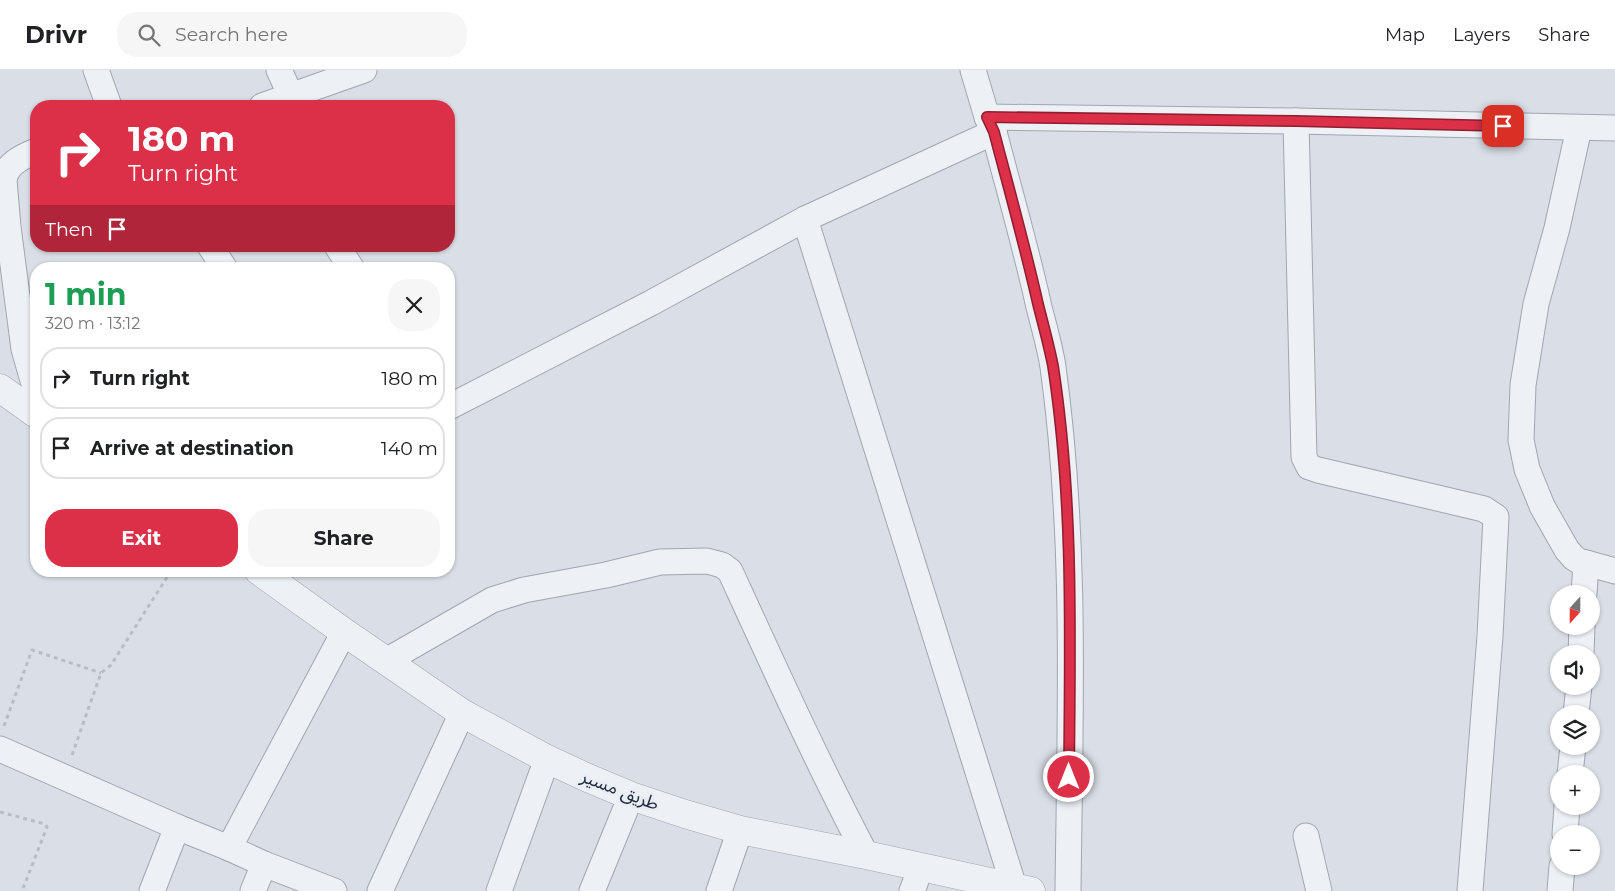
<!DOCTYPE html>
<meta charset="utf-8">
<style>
body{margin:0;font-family:Montserrat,"Noto Sans Arabic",sans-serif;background:#f6f6f6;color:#202124;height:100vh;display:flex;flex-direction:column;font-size:19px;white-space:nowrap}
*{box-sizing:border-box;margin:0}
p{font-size:16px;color:#757577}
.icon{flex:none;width:28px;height:28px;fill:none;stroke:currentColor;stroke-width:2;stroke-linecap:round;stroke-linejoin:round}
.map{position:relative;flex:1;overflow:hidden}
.panel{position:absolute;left:30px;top:192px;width:425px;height:315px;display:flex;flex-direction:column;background:#fff;border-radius:20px;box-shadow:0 1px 4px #0004}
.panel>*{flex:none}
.banner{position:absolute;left:30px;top:30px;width:425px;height:152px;border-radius:20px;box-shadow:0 1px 4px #0004;background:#dc2f48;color:#fff;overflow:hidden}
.needle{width:32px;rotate:201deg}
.tools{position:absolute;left:1550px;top:515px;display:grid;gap:10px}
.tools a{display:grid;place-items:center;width:50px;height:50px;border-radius:50%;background:#fff;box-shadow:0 1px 4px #0004;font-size:25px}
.pin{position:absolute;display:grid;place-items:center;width:42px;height:42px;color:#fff;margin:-21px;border-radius:10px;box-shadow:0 2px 8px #0006}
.me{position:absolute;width:55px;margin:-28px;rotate:0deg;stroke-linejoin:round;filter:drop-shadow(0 0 4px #0008)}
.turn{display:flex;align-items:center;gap:18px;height:105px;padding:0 15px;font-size:22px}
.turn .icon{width:65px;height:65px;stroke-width:2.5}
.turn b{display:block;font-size:35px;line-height:42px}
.then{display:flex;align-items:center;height:48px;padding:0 15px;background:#0003;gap:10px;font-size:19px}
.round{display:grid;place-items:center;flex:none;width:52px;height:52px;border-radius:20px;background:#f6f6f6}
.head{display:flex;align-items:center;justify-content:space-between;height:85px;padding:0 15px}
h1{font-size:30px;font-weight:700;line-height:38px;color:#1e9e55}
.cta{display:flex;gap:10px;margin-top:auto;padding:10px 15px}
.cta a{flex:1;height:58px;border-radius:20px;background:#dc2f48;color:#fff;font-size:20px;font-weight:700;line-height:58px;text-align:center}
.cta a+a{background:#f6f6f6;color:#202124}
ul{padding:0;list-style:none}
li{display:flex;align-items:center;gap:15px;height:62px;margin:0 10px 8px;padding:0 5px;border:2px solid #e0e0e0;border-radius:20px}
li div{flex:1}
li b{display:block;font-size:19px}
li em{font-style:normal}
header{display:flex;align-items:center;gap:30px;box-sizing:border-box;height:70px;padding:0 25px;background:#fff;border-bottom:1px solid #e0e0e0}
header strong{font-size:24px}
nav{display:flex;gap:28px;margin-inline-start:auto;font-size:18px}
.search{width:350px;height:45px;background:#f6f6f6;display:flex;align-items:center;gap:12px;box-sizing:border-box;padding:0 18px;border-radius:20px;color:#757577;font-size:19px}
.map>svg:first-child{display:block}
</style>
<header>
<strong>Drivr</strong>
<div class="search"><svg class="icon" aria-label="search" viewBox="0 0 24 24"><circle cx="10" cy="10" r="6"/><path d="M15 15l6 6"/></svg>Search here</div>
<nav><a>Map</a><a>Layers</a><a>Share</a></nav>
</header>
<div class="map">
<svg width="1615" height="821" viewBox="0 0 1615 821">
<rect width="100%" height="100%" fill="#dadfe7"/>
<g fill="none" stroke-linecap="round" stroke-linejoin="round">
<defs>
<g id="minor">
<path d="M 96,0 L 109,36"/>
<path d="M 279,0 L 291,26"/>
<path d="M 973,0 L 987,47 L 994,62 C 1009,120 1026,178 1039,237 C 1044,257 1050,277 1053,297 C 1077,471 1070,646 1068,821"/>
<path d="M 262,36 L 364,0"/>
<path d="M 987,47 L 1296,51 L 1615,58"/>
<path d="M 1296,51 L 1304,387 L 1309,397 L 1318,400 L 1484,439 L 1496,447 L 1490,566 L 1470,821"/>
<path d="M 1579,58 L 1557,158 L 1536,234 L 1523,315 L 1521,370 L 1527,399 L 1542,436 L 1567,480 L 1574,488 L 1579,491 L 1615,501"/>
<path d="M 36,81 C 22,87 7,93 4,110 L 8,157 L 24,279 L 36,321"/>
<path d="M 805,149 L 1014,817 L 1013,821"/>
<path d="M 210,176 L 225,199"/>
<path d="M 337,176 L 352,199"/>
<path d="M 449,337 L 651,233 L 805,149 L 994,62"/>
<path d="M 1584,524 L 1586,493"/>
<path d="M 1581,584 L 1582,556"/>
<path d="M 386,591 L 492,530 L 524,520 L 606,505 L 660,492 L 707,491 L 722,495 L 730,501 C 774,597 817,692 866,785"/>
<path d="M 1576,644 L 1579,616"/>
<path d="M 0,679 L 177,757 L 152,821"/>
<path d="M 1570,704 L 1573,676"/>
<path d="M 177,757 L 229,778 L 264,794"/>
<path d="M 1565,764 L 1567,736"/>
<path d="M 1306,766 L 1319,821"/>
<path d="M 229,778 L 344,562"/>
<path d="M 253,821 L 264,794 L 334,821"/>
<path d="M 380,821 L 462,643"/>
<path d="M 499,821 L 547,689"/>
<path d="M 592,821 L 631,726"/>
<path d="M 719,821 L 740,760"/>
<path d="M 912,821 L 921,797"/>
<path d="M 1560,821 L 1562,796"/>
</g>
<g id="tertiary">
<path d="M 0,318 L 36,344"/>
<path d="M 259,501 L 344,562 L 462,643 L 547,689 L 588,708 L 631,726 L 685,744 L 740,760 L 866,785 L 1031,821"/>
</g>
</defs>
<use href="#minor" stroke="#9fa6b1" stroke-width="27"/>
<use href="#tertiary" stroke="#9fa6b1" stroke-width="29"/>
<g stroke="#b8bdc5" stroke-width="3" stroke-dasharray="4 4" stroke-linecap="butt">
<path d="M 4,656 L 32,580 L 101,603"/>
<path d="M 72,685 L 101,603 L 111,595 L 171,501"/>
<path d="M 0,742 L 45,754 L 47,757 L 22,821"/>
</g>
<use href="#minor" stroke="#edf0f5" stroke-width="25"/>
<use href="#tertiary" stroke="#edf0f5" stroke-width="28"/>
</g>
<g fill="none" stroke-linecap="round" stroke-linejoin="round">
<defs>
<path id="route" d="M 1069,707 C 1070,570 1074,432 1053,296 C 1049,275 1043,254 1038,234 C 1025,176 1009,119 994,62 L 987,47 L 1296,51 L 1503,56"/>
</defs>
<use href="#route" stroke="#8f1f2f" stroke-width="12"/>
<use href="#route" stroke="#dc2f48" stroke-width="9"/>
</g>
<g text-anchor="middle" stroke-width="5" stroke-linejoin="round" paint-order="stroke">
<g font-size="18" fill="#232d3e" stroke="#e9eef5">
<text transform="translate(620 720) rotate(21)" y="6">طريق مسير</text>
</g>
</g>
</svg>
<div class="tools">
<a><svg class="needle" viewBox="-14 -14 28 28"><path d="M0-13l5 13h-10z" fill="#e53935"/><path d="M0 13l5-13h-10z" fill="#757577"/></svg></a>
<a><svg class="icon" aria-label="sound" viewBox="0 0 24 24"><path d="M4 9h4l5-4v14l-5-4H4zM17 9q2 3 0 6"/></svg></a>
<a><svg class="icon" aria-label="layers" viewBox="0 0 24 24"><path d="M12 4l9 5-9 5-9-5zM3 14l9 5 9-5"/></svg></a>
<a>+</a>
<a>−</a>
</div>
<div class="pin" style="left:1503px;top:56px;background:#d93025"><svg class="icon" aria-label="arrive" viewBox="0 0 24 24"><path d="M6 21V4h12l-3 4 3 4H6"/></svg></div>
<svg class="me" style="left:1069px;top:707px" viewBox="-20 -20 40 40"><circle r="17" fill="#dc2f48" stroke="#fff" stroke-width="3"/><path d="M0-11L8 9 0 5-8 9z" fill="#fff"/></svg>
<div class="banner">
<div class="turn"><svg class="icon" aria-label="right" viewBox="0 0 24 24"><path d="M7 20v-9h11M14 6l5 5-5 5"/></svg><div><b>180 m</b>Turn right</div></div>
<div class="then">Then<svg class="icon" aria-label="arrive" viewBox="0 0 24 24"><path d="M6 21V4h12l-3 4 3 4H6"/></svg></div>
</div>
<section class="panel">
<div class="head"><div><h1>1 min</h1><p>320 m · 13:12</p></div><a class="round"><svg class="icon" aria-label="close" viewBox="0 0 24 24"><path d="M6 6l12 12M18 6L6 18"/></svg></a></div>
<ul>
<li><svg class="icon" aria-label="right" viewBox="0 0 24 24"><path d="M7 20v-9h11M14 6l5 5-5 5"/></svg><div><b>Turn right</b></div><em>180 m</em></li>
<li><svg class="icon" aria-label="arrive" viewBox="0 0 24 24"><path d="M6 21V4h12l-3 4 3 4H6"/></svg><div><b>Arrive at destination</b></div><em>140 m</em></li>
</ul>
<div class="cta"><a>Exit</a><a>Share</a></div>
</section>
</div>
